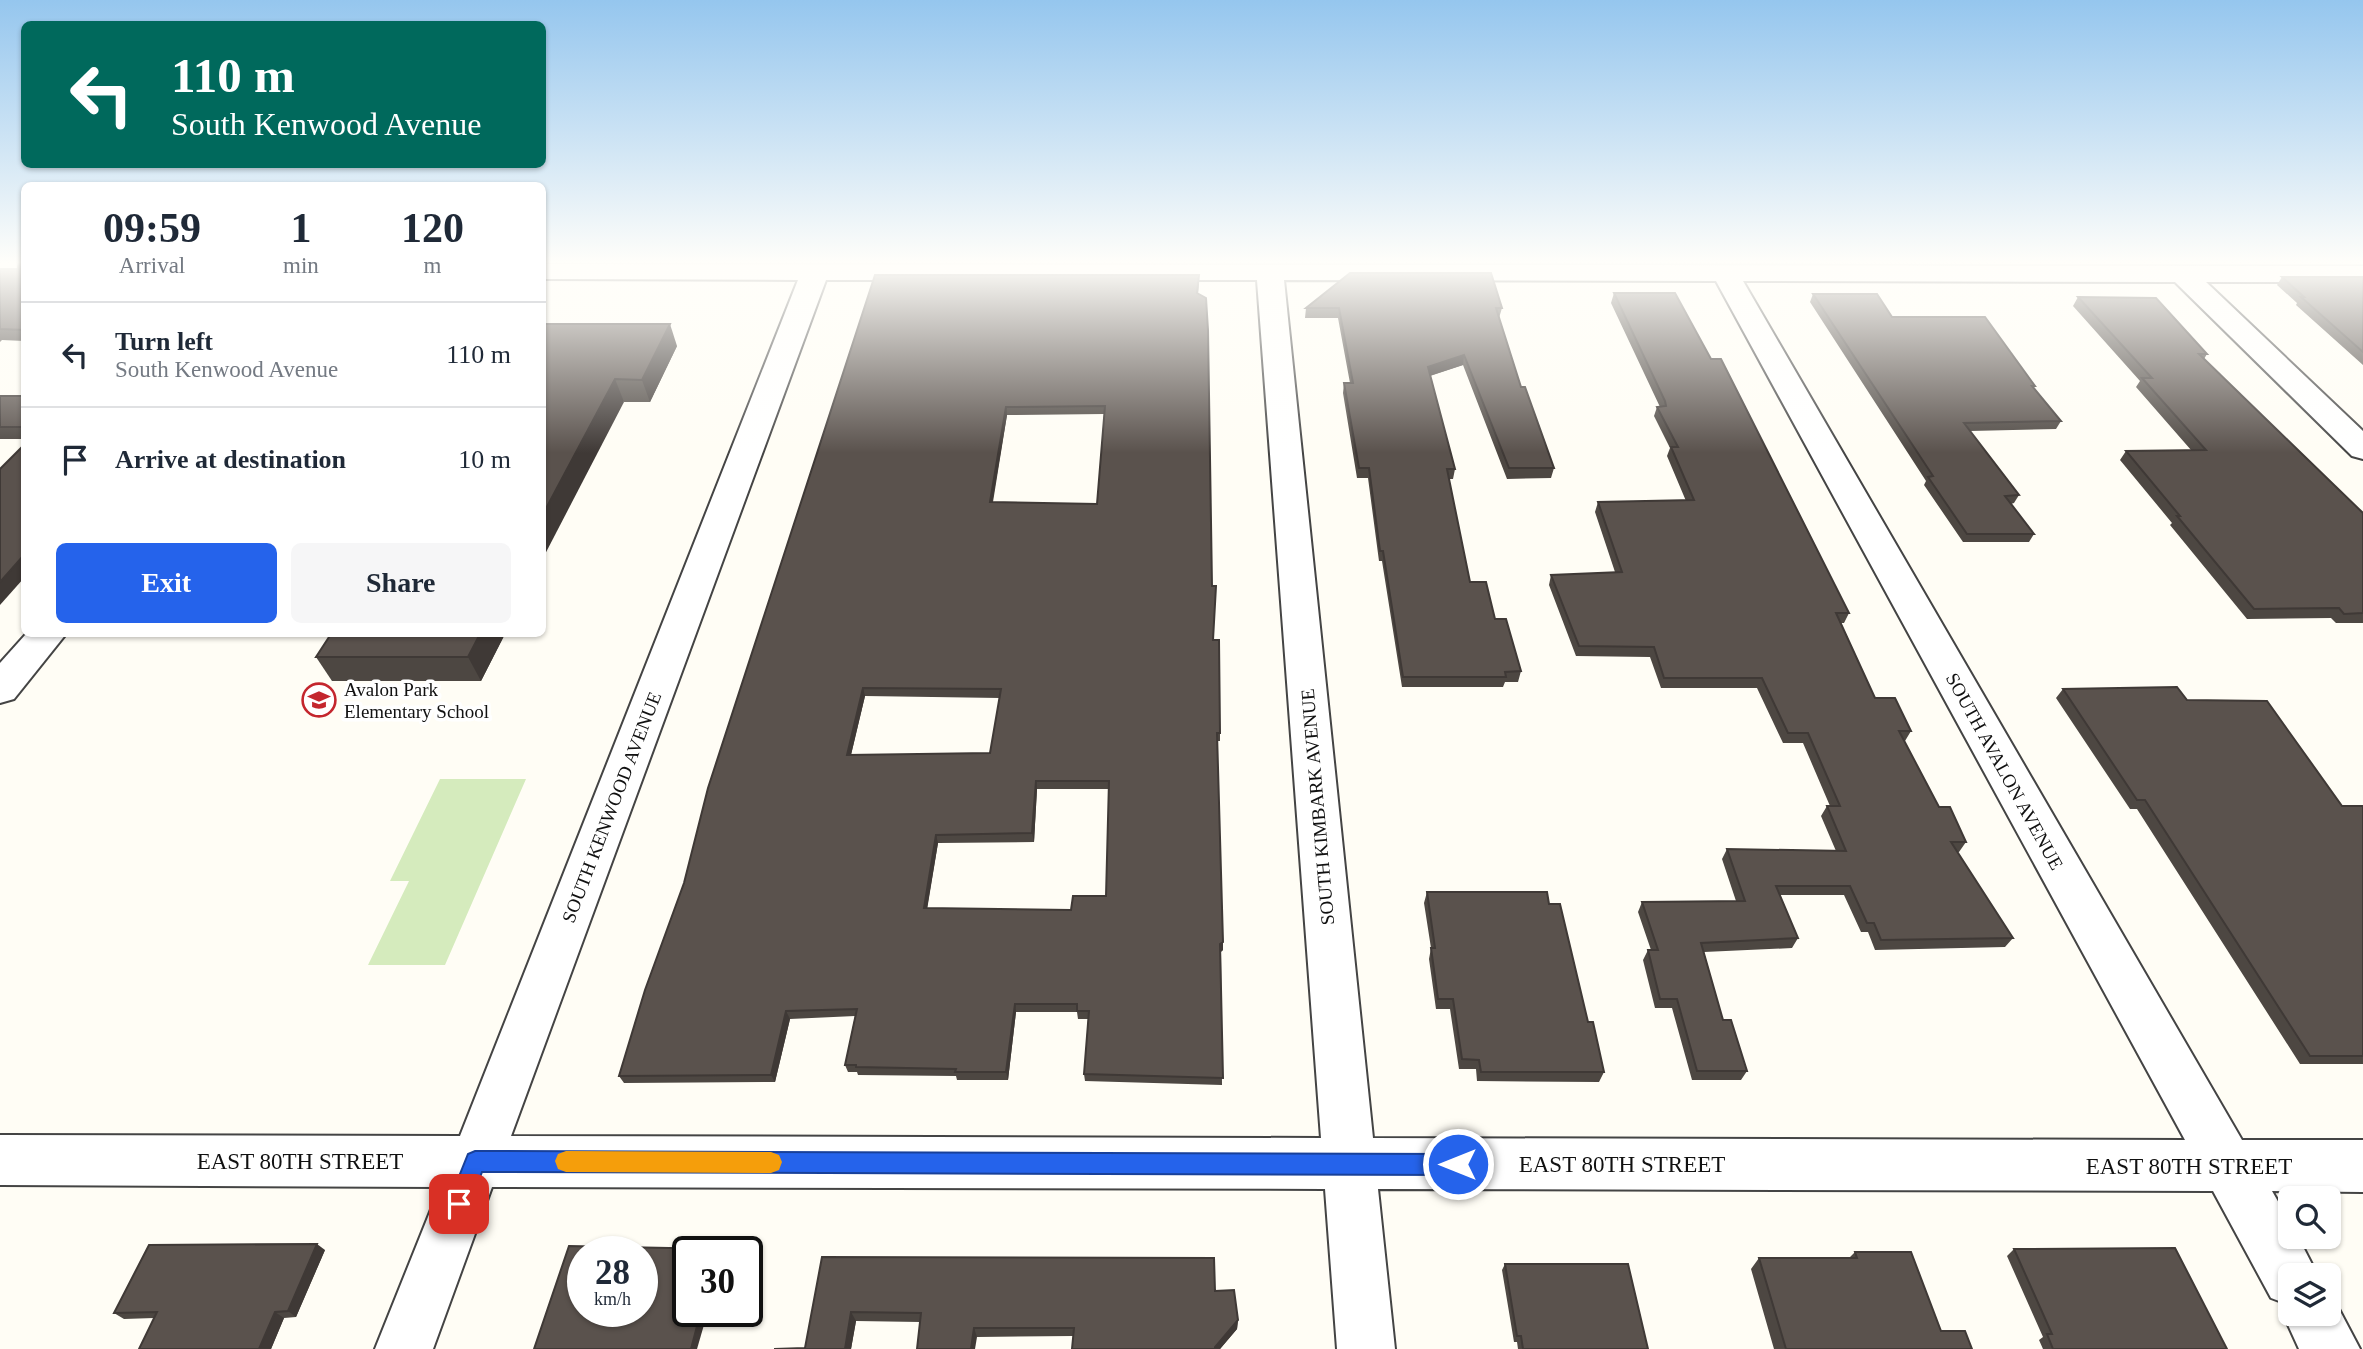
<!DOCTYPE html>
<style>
body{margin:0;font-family:Georgia,serif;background:#f6f6f7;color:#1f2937;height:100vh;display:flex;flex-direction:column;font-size:26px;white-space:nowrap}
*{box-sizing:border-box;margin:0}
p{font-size:23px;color:#747a83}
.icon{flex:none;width:38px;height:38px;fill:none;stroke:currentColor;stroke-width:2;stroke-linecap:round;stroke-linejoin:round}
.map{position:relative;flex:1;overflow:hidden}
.sheet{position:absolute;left:21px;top:182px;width:525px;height:455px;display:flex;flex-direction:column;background:#fff;border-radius:10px;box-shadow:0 2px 5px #0004}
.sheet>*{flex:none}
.hud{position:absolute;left:21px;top:21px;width:525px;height:147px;border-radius:10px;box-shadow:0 2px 5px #0004;background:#00695c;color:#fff;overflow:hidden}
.tools{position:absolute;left:2278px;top:1186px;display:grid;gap:14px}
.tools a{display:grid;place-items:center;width:63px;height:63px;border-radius:10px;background:#fff;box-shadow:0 2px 5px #0004;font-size:35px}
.speed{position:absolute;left:567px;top:1236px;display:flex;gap:14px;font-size:35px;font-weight:700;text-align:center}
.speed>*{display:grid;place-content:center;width:91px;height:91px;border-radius:50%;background:#fff;box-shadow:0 2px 5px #0004;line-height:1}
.speed small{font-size:18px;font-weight:400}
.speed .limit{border:4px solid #111;border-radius:10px;background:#fff;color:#111}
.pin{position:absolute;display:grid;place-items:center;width:60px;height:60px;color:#fff;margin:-30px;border-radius:14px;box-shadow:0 4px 10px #0006}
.me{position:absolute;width:77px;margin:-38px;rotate:270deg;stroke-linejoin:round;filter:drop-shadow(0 0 5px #0008)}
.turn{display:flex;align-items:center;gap:24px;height:147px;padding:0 35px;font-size:32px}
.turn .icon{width:91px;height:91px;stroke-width:2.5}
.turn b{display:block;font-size:49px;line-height:60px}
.eta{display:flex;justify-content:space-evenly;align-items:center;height:119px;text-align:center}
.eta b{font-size:42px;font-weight:700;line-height:49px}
.primary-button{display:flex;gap:14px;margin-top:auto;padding:14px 35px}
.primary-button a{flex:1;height:80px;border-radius:10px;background:#2563eb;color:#fff;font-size:28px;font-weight:700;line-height:80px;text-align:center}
.primary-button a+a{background:#f6f6f7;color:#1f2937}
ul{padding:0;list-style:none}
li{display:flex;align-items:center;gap:21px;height:105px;padding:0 35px;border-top:2px solid #e0e1e3}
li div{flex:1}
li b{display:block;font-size:26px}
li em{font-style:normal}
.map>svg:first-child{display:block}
</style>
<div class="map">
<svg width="2363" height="1349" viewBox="0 0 2363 1349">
<rect width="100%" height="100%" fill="#fffdf5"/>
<path fill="#d5ebbd" d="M 440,779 L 526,779 L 445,965 L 368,965 L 409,881 L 390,881 Z"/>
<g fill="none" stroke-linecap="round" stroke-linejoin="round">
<defs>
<g id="street">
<path d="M 542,264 L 2363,266 L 2363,282 L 2206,282 L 2363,431 L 2363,459 L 2352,456 L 2175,282 L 1743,281 L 2242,1140 L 2363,1140 L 2363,1192 L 2272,1191 L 2291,1224 L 2291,1237 L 2298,1237 L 2318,1276 L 2291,1276 L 2291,1314 L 2329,1314 L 2331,1294 L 2360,1349 L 2299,1349 L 2283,1314 L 2287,1304 L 2271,1298 L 2213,1191 L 1378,1189 L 1395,1349 L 1337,1349 L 1325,1189 L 492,1187 L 433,1349 L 375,1349 L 440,1187 L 0,1185 L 0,1135 L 460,1136 L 798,280 L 542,279 ZM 826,280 L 1257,280 L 1321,1138 L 511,1136 ZM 1284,280 L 1716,281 L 2185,1140 L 1373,1138 Z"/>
<path d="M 26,634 L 66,634 L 14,699 L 0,703 L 0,663 Z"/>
</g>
</defs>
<use href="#street" stroke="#444" stroke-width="4"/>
<use href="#street" fill="#fff" fill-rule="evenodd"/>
</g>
<g fill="#4d4742" fill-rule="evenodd">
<path d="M 24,264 L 24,341 L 2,340 L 0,342 L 0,269 L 18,269 Z"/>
<path d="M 875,275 L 1199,283 L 1198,294 L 1213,640 L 1220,733 L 1220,741 L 1217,741 L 1223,942 L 1223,950 L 1221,952 L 1222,1085 L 1085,1081 L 1084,1074 L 1088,1019 L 1078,1019 L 1077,1012 L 1016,1012 L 1008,1080 L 957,1080 L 956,1076 L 858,1075 L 857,1072 L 848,1072 L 845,1065 L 855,1016 L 790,1019 L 775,1082 L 624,1083 L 619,1076 L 684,883 ZM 1104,414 L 1097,504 L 993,502 L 1007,415 ZM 865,696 L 1000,698 L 990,753 L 851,755 ZM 1037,789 L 1109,789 L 1106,896 L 1071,910 L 927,908 L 938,843 L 1034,842 Z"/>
<path d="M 2282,277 L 2363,277 L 2363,365 L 2296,305 L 2297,303 L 2277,285 Z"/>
<path d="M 1614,293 L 1849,613 L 1844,623 L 1841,623 L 1875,698 L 1911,731 L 1905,741 L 1904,741 L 1939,807 L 1966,842 L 1959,852 L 1957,852 L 2013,938 L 2005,947 L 1875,950 L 1868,932 L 1861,932 L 1844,895 L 1780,895 L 1798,938 L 1792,948 L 1704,952 L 1723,1020 L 1747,1071 L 1741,1080 L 1692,1080 L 1672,1008 L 1655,1008 L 1643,960 L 1648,950 L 1651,950 L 1638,912 L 1642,902 L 1736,901 L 1722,859 L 1727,849 L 1836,851 L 1821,816 L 1827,806 L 1830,806 L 1803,743 L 1783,743 L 1757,688 L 1661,688 L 1650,657 L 1576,656 L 1549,585 L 1551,575 L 1615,572 L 1595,512 L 1598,502 L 1686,501 L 1667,456 L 1670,448 L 1654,416 L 1657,407 L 1660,407 L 1611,303 Z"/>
<path d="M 1813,294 L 1892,317 L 2035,386 L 2033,388 L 2061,421 L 2056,429 L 1970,431 L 2019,495 L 2014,503 L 2011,504 L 2034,534 L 2029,542 L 1963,542 L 1924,485 L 1926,481 L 1810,302 Z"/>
<path d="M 2078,297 L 2207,354 L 2204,359 L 2363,513 L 2363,623 L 2336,623 L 2331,618 L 2247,619 L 2170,525 L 2172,523 L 2120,460 L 2126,451 L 2191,450 L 2136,387 L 2140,381 L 2073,306 Z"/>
<path d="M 1306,308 L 1502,308 L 1499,318 L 1521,387 L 1554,468 L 1551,478 L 1507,479 L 1463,365 L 1430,376 L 1455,469 L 1453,479 L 1449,479 L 1470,582 L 1495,619 L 1521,671 L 1518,682 L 1505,682 L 1503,687 L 1402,687 L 1382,561 L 1379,561 L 1368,478 L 1357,478 L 1343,393 L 1344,383 L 1350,383 L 1338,318 L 1305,318 Z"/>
<path d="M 542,324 L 677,346 L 650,402 L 624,402 Z"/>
<rect x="0" y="396" width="24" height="43"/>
<path d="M 505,634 L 481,681 L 332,681 L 316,657 Z"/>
<path d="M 2063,689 L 2187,700 L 2342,806 L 2363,806 L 2363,1064 L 2300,1064 L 2137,809 L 2130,809 L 2056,698 Z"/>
<path d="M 1427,892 L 1549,904 L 1604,1072 L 1599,1082 L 1477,1081 L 1476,1069 L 1459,1069 L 1450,1009 L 1436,1009 L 1429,959 L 1431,948 L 1424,903 Z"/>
<path d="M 2014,1249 L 2227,1349 L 2043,1349 L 2039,1340 L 2043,1337 L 2007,1256 Z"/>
<path d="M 325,1250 L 296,1317 L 284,1318 L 271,1349 L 139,1349 L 154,1318 L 124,1319 L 114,1313 Z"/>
<path d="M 1855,1252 L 1941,1331 L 1972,1349 L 1774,1349 L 1751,1269 L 1759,1258 L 1849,1258 Z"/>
<path d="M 822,1257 L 1215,1291 L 1238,1320 L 1237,1329 L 1220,1349 L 1072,1349 L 1073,1336 L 977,1337 L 920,1322 L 856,1321 L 851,1349 L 774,1349 L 805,1348 Z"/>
<path d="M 1505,1264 L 1648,1349 L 1518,1349 L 1517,1342 L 1514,1342 L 1502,1270 Z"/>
</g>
<g fill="#3f3936">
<path d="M 670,324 L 677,346 L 650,402 L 642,380 Z"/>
<path d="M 1464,355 L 1463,365 L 1426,377 L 1428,367 Z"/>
<path d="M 615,379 L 624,402 L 542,560 L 542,516 Z"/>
<path d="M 1006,407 L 1007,415 L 991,510 L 990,502 Z"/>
<path d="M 24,555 L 24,578 L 0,605 L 0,582 Z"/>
<path d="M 480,634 L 505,634 L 481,681 L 468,657 Z"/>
<path d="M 863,688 L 865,696 L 849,763 L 847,755 Z"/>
<path d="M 1036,781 L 1037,789 L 1034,842 L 1032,833 Z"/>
<path d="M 936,835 L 938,843 L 926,916 L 924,908 Z"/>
<path d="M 1223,942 L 1223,950 L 1220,952 L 1220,944 Z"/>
<path d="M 1015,1004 L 1016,1012 L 1008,1080 L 1006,1072 Z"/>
<path d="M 786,1011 L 790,1019 L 775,1082 L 771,1075 Z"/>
<path d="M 317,1244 L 325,1250 L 296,1317 L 288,1311 Z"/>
<path d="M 701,1311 L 708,1311 L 697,1349 L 691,1349 Z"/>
<path d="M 275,1312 L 284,1318 L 271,1349 L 259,1349 Z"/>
<path d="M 851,1312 L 856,1321 L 851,1349 L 845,1349 Z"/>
<path d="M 1238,1320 L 1237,1329 L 1220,1349 L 1215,1349 L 1215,1347 Z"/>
<path d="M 974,1328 L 977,1337 L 975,1349 L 971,1349 Z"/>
</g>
<g fill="#5a524d" stroke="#3f3936" stroke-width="2" fill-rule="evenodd">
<path d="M 18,264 L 24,264 L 24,330 L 0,329 L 0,269 L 18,269 Z"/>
<path d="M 1350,273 L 1491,273 L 1502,308 L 1496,308 L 1521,387 L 1525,387 L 1554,468 L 1509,468 L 1464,355 L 1428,367 L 1455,469 L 1447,469 L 1470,582 L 1486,582 L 1495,619 L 1506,619 L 1521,671 L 1505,672 L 1506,677 L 1403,677 L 1383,551 L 1380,551 L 1369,468 L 1359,468 L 1344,383 L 1353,383 L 1339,308 L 1306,308 Z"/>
<path d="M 875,275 L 1199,275 L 1197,293 L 1206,298 L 1208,330 L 1212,586 L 1216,586 L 1213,640 L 1219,640 L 1220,733 L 1217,733 L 1223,942 L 1220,944 L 1223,1078 L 1084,1074 L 1089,1011 L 1077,1011 L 1077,1004 L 1015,1004 L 1006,1072 L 955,1072 L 956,1069 L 856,1067 L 856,1065 L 845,1065 L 857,1009 L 786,1011 L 771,1075 L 619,1076 L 645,990 L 684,883 L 708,788 ZM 1105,406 L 1097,504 L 990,502 L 1006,407 ZM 863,688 L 1001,689 L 990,753 L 847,755 ZM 1036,781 L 1109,781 L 1106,896 L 1073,896 L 1071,910 L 924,908 L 936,835 L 1032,833 Z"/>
<path d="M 2282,277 L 2363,277 L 2363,352 L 2301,297 L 2304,297 Z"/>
<path d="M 1614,293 L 1675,293 L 1711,359 L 1721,359 L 1849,613 L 1836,613 L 1875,698 L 1895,698 L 1911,731 L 1899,731 L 1939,807 L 1950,807 L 1966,842 L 1951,842 L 2013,938 L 1881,940 L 1874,923 L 1867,923 L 1850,886 L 1776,886 L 1798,938 L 1701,943 L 1723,1020 L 1731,1020 L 1747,1071 L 1697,1071 L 1677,999 L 1660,999 L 1648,950 L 1658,950 L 1642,902 L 1745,901 L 1727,849 L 1846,851 L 1827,806 L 1840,806 L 1808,733 L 1788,733 L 1762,678 L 1664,678 L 1654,647 L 1579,646 L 1551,575 L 1622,572 L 1598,502 L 1694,500 L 1671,447 L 1678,447 L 1657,407 L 1666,406 L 1665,401 Z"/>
<path d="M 1813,294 L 1877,294 L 1892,317 L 1985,317 L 2035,386 L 2032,386 L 2061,421 L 1964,423 L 2019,495 L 2005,496 L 2034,534 L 1967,534 L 1928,477 L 1933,476 Z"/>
<path d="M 2078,297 L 2156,298 L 2207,354 L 2199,354 L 2363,513 L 2363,613 L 2344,614 L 2339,608 L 2254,609 L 2177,516 L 2180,516 L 2126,451 L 2206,450 L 2142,378 L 2152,378 Z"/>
<path d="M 542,324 L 670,324 L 642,380 L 615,379 L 542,516 Z"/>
<rect x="0" y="396" width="24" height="31"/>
<path d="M 24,445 L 24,555 L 0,582 L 0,469 Z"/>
<path d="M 331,634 L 480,634 L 468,657 L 316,657 Z"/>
<path d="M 2177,687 L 2187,700 L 2267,701 L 2342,806 L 2363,806 L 2363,1056 L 2310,1056 L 2145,800 L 2137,800 L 2063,689 Z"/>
<path d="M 1427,892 L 1547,892 L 1549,904 L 1560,904 L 1588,1022 L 1593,1022 L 1604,1072 L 1481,1072 L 1479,1060 L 1462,1059 L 1453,999 L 1438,999 L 1431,948 L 1435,948 Z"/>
<path d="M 317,1244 L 288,1311 L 275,1312 L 259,1349 L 139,1349 L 157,1312 L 114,1313 L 149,1245 Z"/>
<path d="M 569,1246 L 718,1249 L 717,1251 L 688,1251 L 688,1311 L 701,1311 L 691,1349 L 534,1349 ZM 583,1251 L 642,1251 L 642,1311 L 583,1311 Z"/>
<path d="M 2175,1248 L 2227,1349 L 2053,1349 L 2047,1334 L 2052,1334 L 2014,1249 Z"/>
<path d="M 1855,1252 L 1911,1252 L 1941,1331 L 1965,1331 L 1972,1349 L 1786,1349 L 1759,1258 L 1857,1258 Z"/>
<path d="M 822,1257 L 1214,1258 L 1215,1291 L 1234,1290 L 1238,1320 L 1215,1347 L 1215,1349 L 1072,1349 L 1074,1328 L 974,1328 L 971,1349 L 917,1349 L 921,1313 L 851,1312 L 845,1349 L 774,1349 L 805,1348 Z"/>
<path d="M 1505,1264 L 1628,1264 L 1648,1349 L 1523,1349 L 1521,1336 L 1517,1336 Z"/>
</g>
<linearGradient id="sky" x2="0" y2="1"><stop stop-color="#95c6ee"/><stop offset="0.58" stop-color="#fffefa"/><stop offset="1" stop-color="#fffefa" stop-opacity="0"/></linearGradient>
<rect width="2363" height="453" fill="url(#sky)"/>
<path fill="#2563eb" stroke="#184099" stroke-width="2" d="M 475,1151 L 1458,1154 L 1466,1157 L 1469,1164 L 1466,1172 L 1458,1175 L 482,1172 L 467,1212 L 459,1215 L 452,1212 L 448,1204 L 468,1154 Z"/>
<path fill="#f59e0b" d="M 566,1151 L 771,1152 L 779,1155 L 782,1162 L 779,1170 L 771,1173 L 566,1172 L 558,1169 L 555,1161 L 558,1154 Z"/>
<defs>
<symbol id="school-ring" viewBox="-11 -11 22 22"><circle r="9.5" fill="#fff" stroke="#c4262e" stroke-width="1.5"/><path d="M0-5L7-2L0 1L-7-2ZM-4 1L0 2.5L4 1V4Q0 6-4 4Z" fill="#c4262e"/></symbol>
</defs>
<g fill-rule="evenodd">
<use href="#school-ring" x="300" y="681" width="38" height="38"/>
</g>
<g text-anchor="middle" stroke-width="7" stroke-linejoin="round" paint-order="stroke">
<g font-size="19" fill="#111" stroke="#fff" text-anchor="start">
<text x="344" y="696">Avalon Park<tspan x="344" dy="22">Elementary School</tspan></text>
</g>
<g font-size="19" fill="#111" stroke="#fff">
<text transform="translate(2005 771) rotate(61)" y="7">SOUTH AVALON AVENUE</text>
<text transform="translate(611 807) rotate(-69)" y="7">SOUTH KENWOOD AVENUE</text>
<text transform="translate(1317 807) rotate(-95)" y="7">SOUTH KIMBARK AVENUE</text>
</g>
<g font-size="23" fill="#111" stroke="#fff">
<text x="300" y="1169">EAST 80TH STREET</text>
<text x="1622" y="1172">EAST 80TH STREET</text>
<text x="2189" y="1174">EAST 80TH STREET</text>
</g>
</g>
</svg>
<div class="tools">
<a><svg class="icon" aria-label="search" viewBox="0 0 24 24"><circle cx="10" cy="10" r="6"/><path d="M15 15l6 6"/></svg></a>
<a><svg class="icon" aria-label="layers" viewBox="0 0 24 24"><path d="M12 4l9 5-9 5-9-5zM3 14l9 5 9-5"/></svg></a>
</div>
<div class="speed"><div>28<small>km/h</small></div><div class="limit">30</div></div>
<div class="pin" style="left:459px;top:1204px;background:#d93025"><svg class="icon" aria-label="arrive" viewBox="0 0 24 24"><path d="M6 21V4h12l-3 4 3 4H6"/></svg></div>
<svg class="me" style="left:1458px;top:1164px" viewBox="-20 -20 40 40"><circle r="17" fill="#2563eb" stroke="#fff" stroke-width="3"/><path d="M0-11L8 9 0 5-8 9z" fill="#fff"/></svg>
<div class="hud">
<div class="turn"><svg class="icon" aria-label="left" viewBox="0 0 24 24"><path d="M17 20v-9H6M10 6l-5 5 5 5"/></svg><div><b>110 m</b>South Kenwood Avenue</div></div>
</div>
<section class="sheet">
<div class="eta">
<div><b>09:59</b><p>Arrival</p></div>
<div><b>1</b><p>min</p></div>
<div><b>120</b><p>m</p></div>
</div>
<ul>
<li><svg class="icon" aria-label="left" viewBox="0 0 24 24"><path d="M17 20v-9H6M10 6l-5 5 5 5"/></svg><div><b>Turn left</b><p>South Kenwood Avenue</p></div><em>110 m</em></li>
<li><svg class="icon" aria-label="arrive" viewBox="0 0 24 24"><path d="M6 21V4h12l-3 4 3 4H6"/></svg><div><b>Arrive at destination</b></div><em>10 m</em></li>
</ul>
<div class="primary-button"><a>Exit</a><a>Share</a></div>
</section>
</div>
